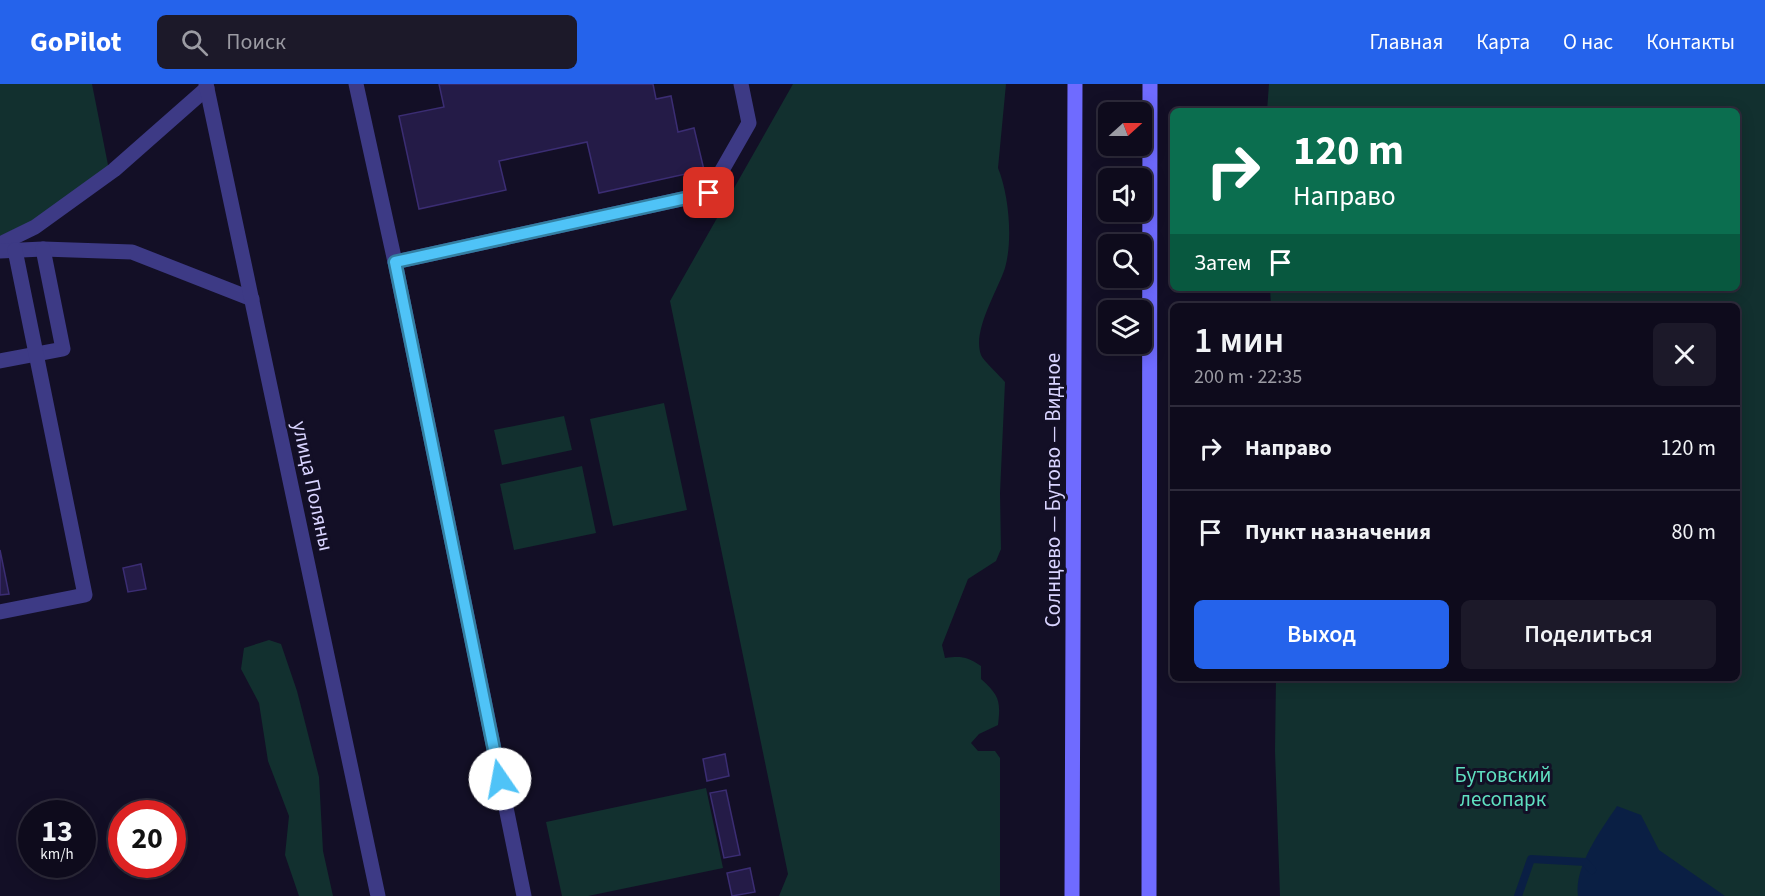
<!DOCTYPE html>
<html lang="ru">
<meta charset="utf-8">
<style>
body{margin:0;font-family:"Source Sans 3",sans-serif;background:#1c1929;color:#f1f3f6;height:100vh;display:flex;flex-direction:column;font-size:22px;white-space:nowrap}
*{box-sizing:border-box;margin:0}
p{font-size:20px;color:#9b9ba3}
.icon{flex:none;width:33px;height:33px;fill:none;stroke:currentColor;stroke-width:2;stroke-linecap:round;stroke-linejoin:round}
.map{position:relative;flex:1;overflow:hidden}
.side{position:absolute;left:1170px;top:219px;width:570px;height:378px;display:flex;flex-direction:column;background:#0e0b1c;border-radius:9px;box-shadow:0 3px 15px #0003,0 0 0 2px #2e2b3b}
.side>*{flex:none}
.banner{position:absolute;left:1170px;top:24px;width:570px;height:183px;border-radius:9px;box-shadow:0 3px 15px #0003,0 0 0 2px #2e2b3b;background:#0b6e4f;color:#fff;overflow:hidden}
.needle{width:39px;rotate:69deg}
.tools{position:absolute;left:1098px;top:18px;display:grid;gap:12px}
.tools a{display:grid;place-items:center;width:54px;height:54px;border-radius:9px;background:#0e0b1c;box-shadow:0 3px 15px #0003,0 0 0 2px #2e2b3b;font-size:30px}
.speed{position:absolute;left:18px;top:716px;display:flex;gap:12px;font-size:30px;font-weight:700;text-align:center}
.speed>*{display:grid;place-content:center;width:78px;height:78px;border-radius:50%;background:#0e0b1c;box-shadow:0 3px 15px #0003,0 0 0 2px #2e2b3b;line-height:1}
.speed small{font-size:15px;font-weight:400}
.speed .limit{border:9px solid #d22;background:#fff;color:#111}
.pin{position:absolute;display:grid;place-items:center;width:51px;height:51px;color:#fff;margin:-26px;border-radius:12px;box-shadow:0 3px 9px #0006}
.me{position:absolute;width:66px;margin:-33px;rotate:348deg;stroke-linejoin:round;filter:drop-shadow(0 0 4px #0008)}
.turn{display:flex;align-items:center;gap:21px;height:126px;padding:0 24px;font-size:27px}
.turn .icon{width:78px;height:78px;stroke-width:2.5}
.turn b{display:block;font-size:42px;line-height:51px}
.then{display:flex;align-items:center;height:57px;padding:0 24px;background:#0003;gap:12px;font-size:22px}
.round{display:grid;place-items:center;flex:none;width:63px;height:63px;border-radius:9px;background:#1c1929}
.summary{display:flex;align-items:center;justify-content:space-between;height:102px;padding:0 24px}
h1{font-size:36px;font-weight:600;line-height:45px}
.action{display:flex;gap:12px;margin-top:auto;padding:12px 24px}
.action a{flex:1;height:69px;border-radius:9px;background:#2563eb;color:#fff;font-size:24px;font-weight:600;line-height:69px;text-align:center}
.action a+a{background:#1c1929;color:#f1f3f6}
ul{padding:0;list-style:none}
li{display:flex;align-items:center;gap:18px;height:84px;padding:0 24px;border-top:2px solid #2e2b3b}
li div{flex:1}
li b{display:block;font-size:22px}
li em{font-style:normal}
header{display:flex;align-items:center;gap:36px;box-sizing:border-box;height:84px;padding:0 30px;background:#2563eb;color:#fff}
header strong{font-size:28px}
nav{display:flex;gap:33px;margin-inline-start:auto;font-size:21px}
.search{width:420px;height:54px;background:#1c1929;display:flex;align-items:center;gap:15px;box-sizing:border-box;padding:0 21px;border-radius:9px;color:#9b9ba3;font-size:22px}
.map>svg:first-child{display:block}
</style>
<header>
<strong>GoPilot</strong>
<div class="search"><svg class="icon" aria-label="search" viewBox="0 0 24 24"><circle cx="10" cy="10" r="6"/><path d="M15 15l6 6"/></svg>Поиск</div>
<nav><a>Главная</a><a>Карта</a><a>О нас</a><a>Контакты</a></nav>
</header>
<div class="map">
<svg width="1765" height="812" viewBox="0 0 1765 812">
<rect width="100%" height="100%" fill="#130f26"/>
<g fill="#12302f">
<path d="M 0,0 L 92,0 L 109,86 L 42,133 L 0,152 Z"/>
<path d="M 793,0 L 1006,0 L 998,84 C 1009,111 1013,156 1005,184 C 997,208 972,247 981,271 C 983,276 1001,293 1005,298 L 1000,409 L 1001,465 L 996,477 L 968,495 L 942,561 L 945,574 C 960,572 967,572 981,582 L 981,595 C 999,611 1001,617 998,641 L 979,650 L 971,659 L 978,667 L 995,667 L 1000,674 L 1000,812 L 779,812 L 788,790 L 670,217 Z"/>
<path d="M 1269,0 L 1765,0 L 1765,812 L 1280,812 L 1275,667 L 1276,594 L 1737,594 L 1737,222 L 1271,222 L 1270,204 L 1737,204 L 1737,27 L 1267,27 Z"/>
<path d="M 664,319 L 687,426 L 613,442 L 590,335 Z"/>
<path d="M 564,332 L 572,366 L 502,381 L 494,346 Z"/>
<path d="M 582,382 L 596,449 L 514,466 L 500,400 Z"/>
<path d="M 269,556 L 281,560 L 297,607 L 319,693 L 323,767 L 333,812 L 299,812 L 285,771 L 289,732 L 268,677 L 259,619 L 241,585 L 244,564 Z"/>
<path d="M 706,704 L 723,784 L 588,812 L 562,812 L 546,738 Z"/>
</g>
<path fill="#0a1f44" d="M 1617,722 L 1641,731 L 1659,766 L 1725,812 L 1578,812 C 1574,782 1601,746 1617,722 Z"/>
<g fill="none" stroke-linecap="round" stroke-linejoin="round">
<path stroke="#0a1f44" stroke-width="8" d="M 1518,812 L 1531,775 L 1585,778 L 1592,786"/>
</g>
<g fill="#241b47" stroke="#3b2d73" stroke-width="1.5">
<path d="M 439,0 L 653,0 L 656,15 L 671,12 L 678,48 L 694,44 L 704,86 L 599,109 L 587,58 L 499,77 L 506,106 L 419,125 L 399,32 L 444,23 Z"/>
<path d="M 0,466 L 9,510 L 0,511 Z"/>
<path d="M 141,480 L 146,505 L 128,508 L 123,484 Z"/>
<path d="M 725,670 L 729,692 L 707,697 L 703,675 Z"/>
<path d="M 726,706 L 740,771 L 724,774 L 710,709 Z"/>
<path d="M 750,784 L 755,808 L 732,812 L 727,789 Z"/>
</g>
<g fill="none" stroke-linecap="round" stroke-linejoin="round">
<g stroke="#3d3a85" stroke-width="15">
<path d="M 356,0 L 395,178 L 709,109 L 749,39 L 741,0"/>
<path d="M 0,160 L 35,143 L 114,86 L 207,4"/>
<path d="M 0,167 L 43,165 L 132,168 L 252,215"/>
<path d="M 395,178 L 524,812"/>
<path d="M 0,277 L 63,265 L 43,165"/>
<path d="M 0,528 L 85,511 L 15,166"/>
</g>
<path stroke="#3d3a85" stroke-width="15" d="M 206,0 L 378,812"/>
<g stroke="#6f6bff" stroke-width="15">
<path d="M 1072,812 L 1075,0"/>
<path d="M 1149,812 L 1150,0"/>
</g>
</g>
<g fill="none" stroke-linecap="round" stroke-linejoin="round">
<defs>
<path id="route" d="M 500,695 L 395,178 L 709,109"/>
</defs>
<use href="#route" stroke="#337fa1" stroke-width="15"/>
<use href="#route" stroke="#4fc3f7" stroke-width="10"/>
</g>
<g text-anchor="middle" stroke-width="6" stroke-linejoin="round" paint-order="stroke">
<g font-size="21" fill="#d9d4ff" stroke="#130f26">
<text transform="translate(313 402) rotate(78)" y="7">улица Поляны</text>
<text transform="translate(1053 406) rotate(-90)" y="7">Солнцево — Бутово — Видное</text>
</g>
<g font-size="21" fill="#5fe0c0" stroke="#130f26">
<text x="1503" y="698">Бутовский<tspan x="1503" dy="24">лесопарк</tspan></text>
</g>
</g>
</svg>
<div class="tools">
<a><svg class="needle" viewBox="-14 -14 28 28"><path d="M0-13l5 13h-10z" fill="#e53935"/><path d="M0 13l5-13h-10z" fill="#9b9ba3"/></svg></a>
<a><svg class="icon" aria-label="sound" viewBox="0 0 24 24"><path d="M4 9h4l5-4v14l-5-4H4zM17 9q2 3 0 6"/></svg></a>
<a><svg class="icon" aria-label="search" viewBox="0 0 24 24"><circle cx="10" cy="10" r="6"/><path d="M15 15l6 6"/></svg></a>
<a><svg class="icon" aria-label="layers" viewBox="0 0 24 24"><path d="M12 4l9 5-9 5-9-5zM3 14l9 5 9-5"/></svg></a>
</div>
<div class="speed"><div>13<small>km/h</small></div><div class="limit">20</div></div>
<div class="pin" style="left:709px;top:109px;background:#d93025"><svg class="icon" aria-label="arrive" viewBox="0 0 24 24"><path d="M6 21V4h12l-3 4 3 4H6"/></svg></div>
<svg class="me" style="left:500px;top:695px" viewBox="-20 -20 40 40"><circle r="19" fill="#fff"/><path d="M0-13L10 11 0 6-10 11z" fill="#4fc3f7"/></svg>
<div class="banner">
<div class="turn"><svg class="icon" aria-label="right" viewBox="0 0 24 24"><path d="M7 20v-9h11M14 6l5 5-5 5"/></svg><div><b>120 m</b>Направо</div></div>
<div class="then">Затем<svg class="icon" aria-label="arrive" viewBox="0 0 24 24"><path d="M6 21V4h12l-3 4 3 4H6"/></svg></div>
</div>
<section class="side">
<div class="summary"><div><h1>1 мин</h1><p>200 m · 22:35</p></div><a class="round"><svg class="icon" aria-label="close" viewBox="0 0 24 24"><path d="M6 6l12 12M18 6L6 18"/></svg></a></div>
<ul>
<li><svg class="icon" aria-label="right" viewBox="0 0 24 24"><path d="M7 20v-9h11M14 6l5 5-5 5"/></svg><div><b>Направо</b></div><em>120 m</em></li>
<li><svg class="icon" aria-label="arrive" viewBox="0 0 24 24"><path d="M6 21V4h12l-3 4 3 4H6"/></svg><div><b>Пункт назначения</b></div><em>80 m</em></li>
</ul>
<div class="action"><a>Выход</a><a>Поделиться</a></div>
</section>
</div>
